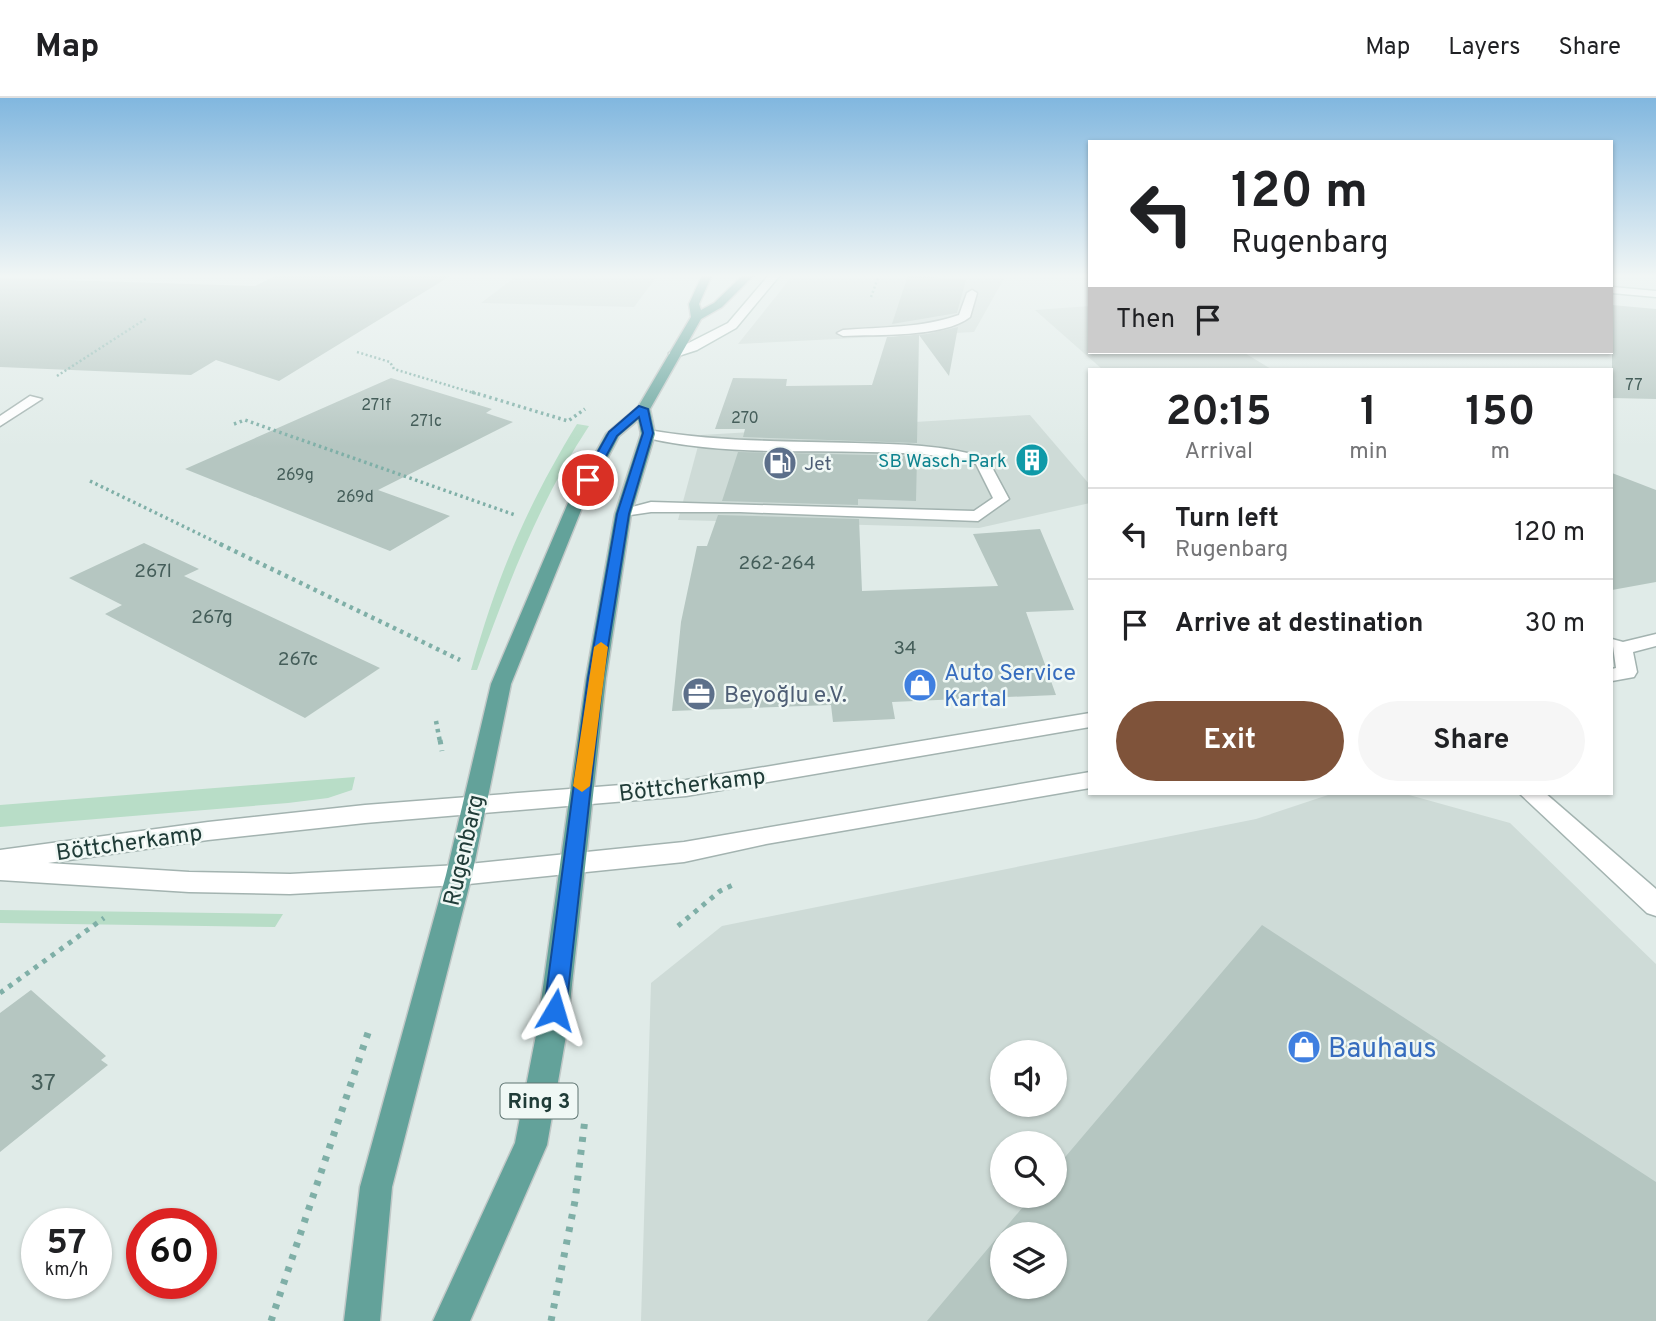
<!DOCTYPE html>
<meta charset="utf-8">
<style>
body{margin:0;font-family:Overpass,sans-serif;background:#f6f6f6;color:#202124;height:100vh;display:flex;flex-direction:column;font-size:26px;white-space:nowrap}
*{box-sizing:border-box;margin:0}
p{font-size:23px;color:#757577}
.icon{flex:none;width:38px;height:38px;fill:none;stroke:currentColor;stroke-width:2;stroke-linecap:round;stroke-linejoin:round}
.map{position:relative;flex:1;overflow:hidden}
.sheet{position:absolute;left:1088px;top:270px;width:525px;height:427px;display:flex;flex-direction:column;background:#fff;border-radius:0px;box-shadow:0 2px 5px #0004}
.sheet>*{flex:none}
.guide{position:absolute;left:1088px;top:42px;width:525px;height:214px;border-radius:0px;box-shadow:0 2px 5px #0004;background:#fff;color:#202124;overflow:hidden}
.controls{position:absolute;left:990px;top:942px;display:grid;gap:14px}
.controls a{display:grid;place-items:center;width:77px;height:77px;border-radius:50%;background:#fff;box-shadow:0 2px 5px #0004;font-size:35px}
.speed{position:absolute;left:21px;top:1110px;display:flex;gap:14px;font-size:35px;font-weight:700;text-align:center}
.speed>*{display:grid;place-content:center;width:91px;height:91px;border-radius:50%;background:#fff;box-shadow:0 2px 5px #0004;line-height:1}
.speed small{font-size:18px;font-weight:400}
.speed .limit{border:10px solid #d22;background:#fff;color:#111}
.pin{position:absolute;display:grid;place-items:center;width:60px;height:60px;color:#fff;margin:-30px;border:4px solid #fff;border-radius:50%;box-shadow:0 2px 7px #0007}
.me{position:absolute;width:77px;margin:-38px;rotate:7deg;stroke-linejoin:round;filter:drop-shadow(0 0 5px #0008)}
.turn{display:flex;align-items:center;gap:24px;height:147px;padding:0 28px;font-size:32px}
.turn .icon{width:91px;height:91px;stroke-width:2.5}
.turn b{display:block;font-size:49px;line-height:60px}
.then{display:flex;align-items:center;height:66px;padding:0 28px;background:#0003;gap:14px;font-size:26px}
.eta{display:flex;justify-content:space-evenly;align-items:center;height:119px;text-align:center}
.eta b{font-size:42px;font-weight:700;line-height:49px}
.action{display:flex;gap:14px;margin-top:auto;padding:14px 28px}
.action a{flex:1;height:80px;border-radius:42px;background:#7f533a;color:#fff;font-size:28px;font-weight:700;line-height:80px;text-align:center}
.action a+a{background:#f6f6f6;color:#202124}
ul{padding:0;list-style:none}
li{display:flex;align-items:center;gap:21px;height:91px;padding:0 28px;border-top:2px solid #e0e0e0}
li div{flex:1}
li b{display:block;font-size:26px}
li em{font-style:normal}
header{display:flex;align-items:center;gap:42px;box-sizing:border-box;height:98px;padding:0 35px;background:#fff;border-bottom:2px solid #e0e0e0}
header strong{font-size:33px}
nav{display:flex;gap:38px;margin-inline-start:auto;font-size:24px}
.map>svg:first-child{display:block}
</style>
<header>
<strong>Map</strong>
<nav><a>Map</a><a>Layers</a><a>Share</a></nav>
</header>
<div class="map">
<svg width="1656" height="1223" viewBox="0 0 1656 1223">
<rect width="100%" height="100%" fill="#e0ebe8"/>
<g fill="#cedbd7" fill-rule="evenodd">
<path d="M 518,177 L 658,177 L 634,209 L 481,205 Z"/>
<path d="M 793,177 L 1006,177 L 974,234 L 738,246 Z"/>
<path d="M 1090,208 L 1090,254 L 1243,254 L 1271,271 L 1102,271 L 1035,212 Z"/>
<path d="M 1030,317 L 1090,387 L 1090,405 L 979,430 L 678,422 L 701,337 Z"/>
<path d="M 1334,695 L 1402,695 L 1510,725 L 1656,866 L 1656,1223 L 641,1223 L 651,885 L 722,828 L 1256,721 ZM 1003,954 L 1055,954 L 1055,1006 L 1003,1006 ZM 1003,1045 L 1055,1045 L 1055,1097 L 1003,1097 ZM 1003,1136 L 1055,1136 L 1055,1188 L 1003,1188 Z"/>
</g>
<g fill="#b8ddc7">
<path d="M 577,326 L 589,328 C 539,404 508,486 477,572 L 471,572 C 497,479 526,409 577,326 Z"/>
<path d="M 355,679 L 352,692 L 328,700 L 288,705 L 0,729 L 0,707 Z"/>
<path d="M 0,812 L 283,816 L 275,829 L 0,825 Z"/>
</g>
<g fill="#b5c6c1" fill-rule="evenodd">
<path d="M 277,177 L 452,177 L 279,283 L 216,262 L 191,277 L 0,269 L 0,180 L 255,188 Z"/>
<path d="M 908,177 L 966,182 L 957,215 L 892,226 Z"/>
<path d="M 1612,207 L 1656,211 L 1656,301 L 1612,300 Z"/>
<path d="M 958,229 L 949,278 L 919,237 L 917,345 L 743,339 L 745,331 L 715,331 L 733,280 L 787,281 L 786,288 L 872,287 L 887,239 L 927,236 Z"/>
<path d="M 391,280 L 492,311 L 486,315 L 513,324 L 378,392 L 450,418 L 390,453 L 185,371 Z"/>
<path d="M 738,354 L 917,358 L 916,403 L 858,401 L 858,407 L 722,403 Z"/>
<path d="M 1612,375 L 1656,392 L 1656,484 L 1612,492 Z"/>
<path d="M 718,417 L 859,421 L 862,493 L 998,488 L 973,436 L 1040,431 L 1074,512 L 1026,514 L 1056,597 L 892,604 L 895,621 L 833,624 L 831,607 L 672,613 L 681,524 L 697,448 L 707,448 Z"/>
<path d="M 144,445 L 199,471 L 184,478 L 380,570 L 305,620 L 105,516 L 122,507 L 69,480 Z"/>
<path d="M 1262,827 L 1656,1084 L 1656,1223 L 927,1223 L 1033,1097 L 1055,1097 L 1055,1071 ZM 1003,1136 L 1055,1136 L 1055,1188 L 1003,1188 Z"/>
<path d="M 31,892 L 106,958 L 101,962 L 108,967 L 0,1054 L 0,915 Z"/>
</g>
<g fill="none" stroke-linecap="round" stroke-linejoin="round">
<defs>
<g id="lane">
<path d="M 972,192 L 977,195 L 970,219 C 943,240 877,236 843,238 L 837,235 L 843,232 C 882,229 922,230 959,217 L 967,195 Z"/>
<path d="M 648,332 C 717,344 786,343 855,345 C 900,346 944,347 987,360 L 1009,401 L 978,423 L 740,414 L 651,414 L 617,419 L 617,413 L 651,404 L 974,413 L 993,400 L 976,366 C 941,355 905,355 869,354 C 794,352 716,357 643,339 L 641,336 Z"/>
</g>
<g id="street">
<path d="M 30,298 L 42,301 L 0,328 L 0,318 Z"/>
<path d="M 1656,536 L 1656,548 L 1633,554 L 1637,574 L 1634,579 L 1612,583 L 1612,571 L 1616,570 L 1612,541 L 1623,544 Z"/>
<path d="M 1090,615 L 1090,629 L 686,698 L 365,725 L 208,742 L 48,765 L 189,774 L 290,776 L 459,767 L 684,744 L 1090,674 L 1090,690 L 766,746 L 684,764 L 459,787 L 290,796 L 189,794 L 0,782 L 0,752 L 208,724 L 365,707 L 686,682 Z"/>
<path d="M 1519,695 L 1545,695 L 1656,791 L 1656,818 L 1647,815 Z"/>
</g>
<g id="secondary">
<path d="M 769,177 L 780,177 L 736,230 L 697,252 L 669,261 L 669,255 L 728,225 Z"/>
<path d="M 1612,189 L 1656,193 L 1656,199 L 1612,195 Z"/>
</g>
<path id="primary" d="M 702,177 L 712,177 L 699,206 L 701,212 L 714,205 L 743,177 L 754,177 L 722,209 L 701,221 L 650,311 L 655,336 L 631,416 L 606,580 L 567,932 L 547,1047 L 470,1223 L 433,1223 L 515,1045 L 537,932 L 586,580 L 615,416 L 641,336 L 638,322 L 619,338 L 584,405 L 511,586 L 472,777 L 392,1089 L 380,1223 L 344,1223 L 360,1089 L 446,777 L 491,586 L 568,405 L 606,336 L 638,309 L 691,219 L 689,206 Z"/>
</defs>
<use href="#lane" stroke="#a3b3b0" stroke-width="3"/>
<use href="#street" stroke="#a3b3b0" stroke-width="3"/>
<use href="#secondary" stroke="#9eb7b1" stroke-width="3"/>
<use href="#primary" stroke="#c1c8c7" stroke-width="3"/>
<g stroke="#7fafa7" stroke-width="2.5" stroke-dasharray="2 2.5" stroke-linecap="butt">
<path d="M 871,199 L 879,177"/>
<path d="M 357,254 L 390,264 L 394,271 L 477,296"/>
<path d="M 57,278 L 147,220"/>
</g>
<g stroke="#7fafa7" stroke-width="3.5" stroke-dasharray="2.5 3.5" stroke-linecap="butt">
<path d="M 472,294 L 568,323 L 585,311"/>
<path d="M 234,326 L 245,322 L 515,417"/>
<path d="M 90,383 L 224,448"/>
</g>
<g stroke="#7fafa7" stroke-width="4.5" stroke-dasharray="3.5 4.5" stroke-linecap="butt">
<path d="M 220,446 L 460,562"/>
<path d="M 436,623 L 440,644"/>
</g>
<g stroke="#7fafa7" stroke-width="5" stroke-dasharray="4.5 6" stroke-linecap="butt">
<path d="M 440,642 L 442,653"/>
<path d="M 678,828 L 720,793 L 735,786"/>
<path d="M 0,895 L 104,820"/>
</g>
<g stroke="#7fafa7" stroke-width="7" stroke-dasharray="5 8" stroke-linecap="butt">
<path d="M 271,1223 L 369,932"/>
<path d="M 551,1223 L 575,1103 L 585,1021"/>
</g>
<use href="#lane" fill="#fff" fill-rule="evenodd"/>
<use href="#street" fill="#fff" fill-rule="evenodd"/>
<use href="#secondary" fill="#fff" fill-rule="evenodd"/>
<use href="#primary" fill="#63a29a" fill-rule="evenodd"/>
</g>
<linearGradient id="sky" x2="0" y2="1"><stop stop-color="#81b7df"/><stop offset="0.51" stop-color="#f1f6f5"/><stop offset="1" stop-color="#f1f6f5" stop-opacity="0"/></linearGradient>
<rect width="1656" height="349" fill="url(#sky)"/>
<path fill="#1a73e8" stroke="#114b97" stroke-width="2" d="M 639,308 L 648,311 L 653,335 L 629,416 L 603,580 L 566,912 L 563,919 L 555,922 L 547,919 L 544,912 L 588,580 L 617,416 L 643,335 L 639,319 L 617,338 L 592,384 L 582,382 L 609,334 Z"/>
<path fill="#f59e0b" d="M 601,544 L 608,549 L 590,688 L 582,694 L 573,688 L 594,549 Z"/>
<defs>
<symbol id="building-disc" viewBox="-11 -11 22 22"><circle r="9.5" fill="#0f9aa8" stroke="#f0f8f5"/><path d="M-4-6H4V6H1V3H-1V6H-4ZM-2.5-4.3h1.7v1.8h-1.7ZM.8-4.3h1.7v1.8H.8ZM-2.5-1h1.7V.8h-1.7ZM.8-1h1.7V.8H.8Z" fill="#fff"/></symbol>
<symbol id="fuel-disc" viewBox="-11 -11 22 22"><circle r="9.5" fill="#5c6f8a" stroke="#f0f8f5"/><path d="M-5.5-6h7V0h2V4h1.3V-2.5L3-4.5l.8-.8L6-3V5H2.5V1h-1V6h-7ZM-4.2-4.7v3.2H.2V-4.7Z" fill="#fff"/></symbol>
<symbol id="shop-disc" viewBox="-11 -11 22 22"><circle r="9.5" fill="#3f7fe0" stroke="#f0f8f5"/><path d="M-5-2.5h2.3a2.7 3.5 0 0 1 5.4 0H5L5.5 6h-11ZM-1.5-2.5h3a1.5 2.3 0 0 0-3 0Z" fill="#fff"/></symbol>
<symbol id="office-disc" viewBox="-11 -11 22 22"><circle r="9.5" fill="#5c6f8a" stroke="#f0f8f5"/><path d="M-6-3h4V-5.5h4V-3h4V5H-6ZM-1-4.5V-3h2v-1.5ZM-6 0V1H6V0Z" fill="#fff"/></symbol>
</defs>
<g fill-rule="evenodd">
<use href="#building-disc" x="1013" y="343" width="38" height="38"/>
<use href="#fuel-disc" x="761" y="346" width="38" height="38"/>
<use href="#shop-disc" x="901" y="568" width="38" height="38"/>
<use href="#office-disc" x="680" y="577" width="38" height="38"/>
<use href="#shop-disc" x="1285" y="930" width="38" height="38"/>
</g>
<g text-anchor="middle" stroke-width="5" stroke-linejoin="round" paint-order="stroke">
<g font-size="16" fill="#455e5a">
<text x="1634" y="292">77</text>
<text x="376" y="312">271f</text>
<text x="745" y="325">270</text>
<text x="426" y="328">271c</text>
<text x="295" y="382">269g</text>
<text x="355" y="404">269d</text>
</g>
<g font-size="19" fill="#0d838f" stroke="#f0f8f5" text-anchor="end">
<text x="1007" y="369">SB Wasch-Park</text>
</g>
<g font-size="19" fill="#4e5e75" stroke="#f0f8f5" text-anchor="start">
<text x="804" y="372">Jet</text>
</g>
<g font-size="19" fill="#455e5a">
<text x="777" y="471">262-264</text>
<text x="153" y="479">267l</text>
<text x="212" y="525">267g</text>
<text x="905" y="556">34</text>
<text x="298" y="567">267c</text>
</g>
<rect fill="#f0f8f5" stroke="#5e7471" stroke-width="2" x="500.5" y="985.5" width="77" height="35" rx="5"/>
<g font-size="21" font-weight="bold" fill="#203c38">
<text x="539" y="1010">Ring 3</text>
</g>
<g font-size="23" fill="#366cbe" stroke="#f0f8f5" text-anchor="start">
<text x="944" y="582">Auto Service<tspan x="944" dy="26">Kartal</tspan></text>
</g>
<g font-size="23" fill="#4e5e75" stroke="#f0f8f5" text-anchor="start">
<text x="724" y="604">Beyoğlu e.V.</text>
</g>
<g font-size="23" fill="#203c38" stroke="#f0f8f5">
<text transform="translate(692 686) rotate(-7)" y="8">Böttcherkamp</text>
<text transform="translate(129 744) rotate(-8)" y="8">Böttcherkamp</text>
<text transform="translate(463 752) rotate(-77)" y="8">Rugenbarg</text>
</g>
<g font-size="23" fill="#455e5a">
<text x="43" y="992">37</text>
</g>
<g font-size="28" fill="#366cbe" stroke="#f0f8f5" text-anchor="start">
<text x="1328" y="959">Bauhaus</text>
</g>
</g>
</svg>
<div class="controls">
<a><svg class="icon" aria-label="sound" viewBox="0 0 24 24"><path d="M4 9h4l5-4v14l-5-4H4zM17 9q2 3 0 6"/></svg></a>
<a><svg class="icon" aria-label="search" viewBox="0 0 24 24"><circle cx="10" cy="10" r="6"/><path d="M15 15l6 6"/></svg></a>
<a><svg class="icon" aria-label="layers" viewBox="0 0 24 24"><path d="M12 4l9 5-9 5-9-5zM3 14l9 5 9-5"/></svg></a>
</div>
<div class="speed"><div>57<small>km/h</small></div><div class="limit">60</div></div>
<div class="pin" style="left:588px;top:382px;background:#d93025"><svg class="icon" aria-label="arrive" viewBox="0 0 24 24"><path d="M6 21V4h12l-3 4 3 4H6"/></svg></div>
<svg class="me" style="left:555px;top:912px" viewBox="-20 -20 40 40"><path d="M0-17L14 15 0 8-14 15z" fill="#1a73e8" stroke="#fff" stroke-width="4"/></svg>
<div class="guide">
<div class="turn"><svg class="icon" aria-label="left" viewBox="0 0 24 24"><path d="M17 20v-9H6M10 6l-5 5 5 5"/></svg><div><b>120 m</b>Rugenbarg</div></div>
<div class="then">Then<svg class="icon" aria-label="arrive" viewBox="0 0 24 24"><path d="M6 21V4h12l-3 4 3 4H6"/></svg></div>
</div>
<section class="sheet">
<div class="eta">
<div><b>20:15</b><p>Arrival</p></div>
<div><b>1</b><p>min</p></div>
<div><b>150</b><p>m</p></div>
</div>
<ul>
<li><svg class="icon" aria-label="left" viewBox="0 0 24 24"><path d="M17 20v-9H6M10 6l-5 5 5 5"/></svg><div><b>Turn left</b><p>Rugenbarg</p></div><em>120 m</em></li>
<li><svg class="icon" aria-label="arrive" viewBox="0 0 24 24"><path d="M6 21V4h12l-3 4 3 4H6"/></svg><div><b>Arrive at destination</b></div><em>30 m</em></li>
</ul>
<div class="action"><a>Exit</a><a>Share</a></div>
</section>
</div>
